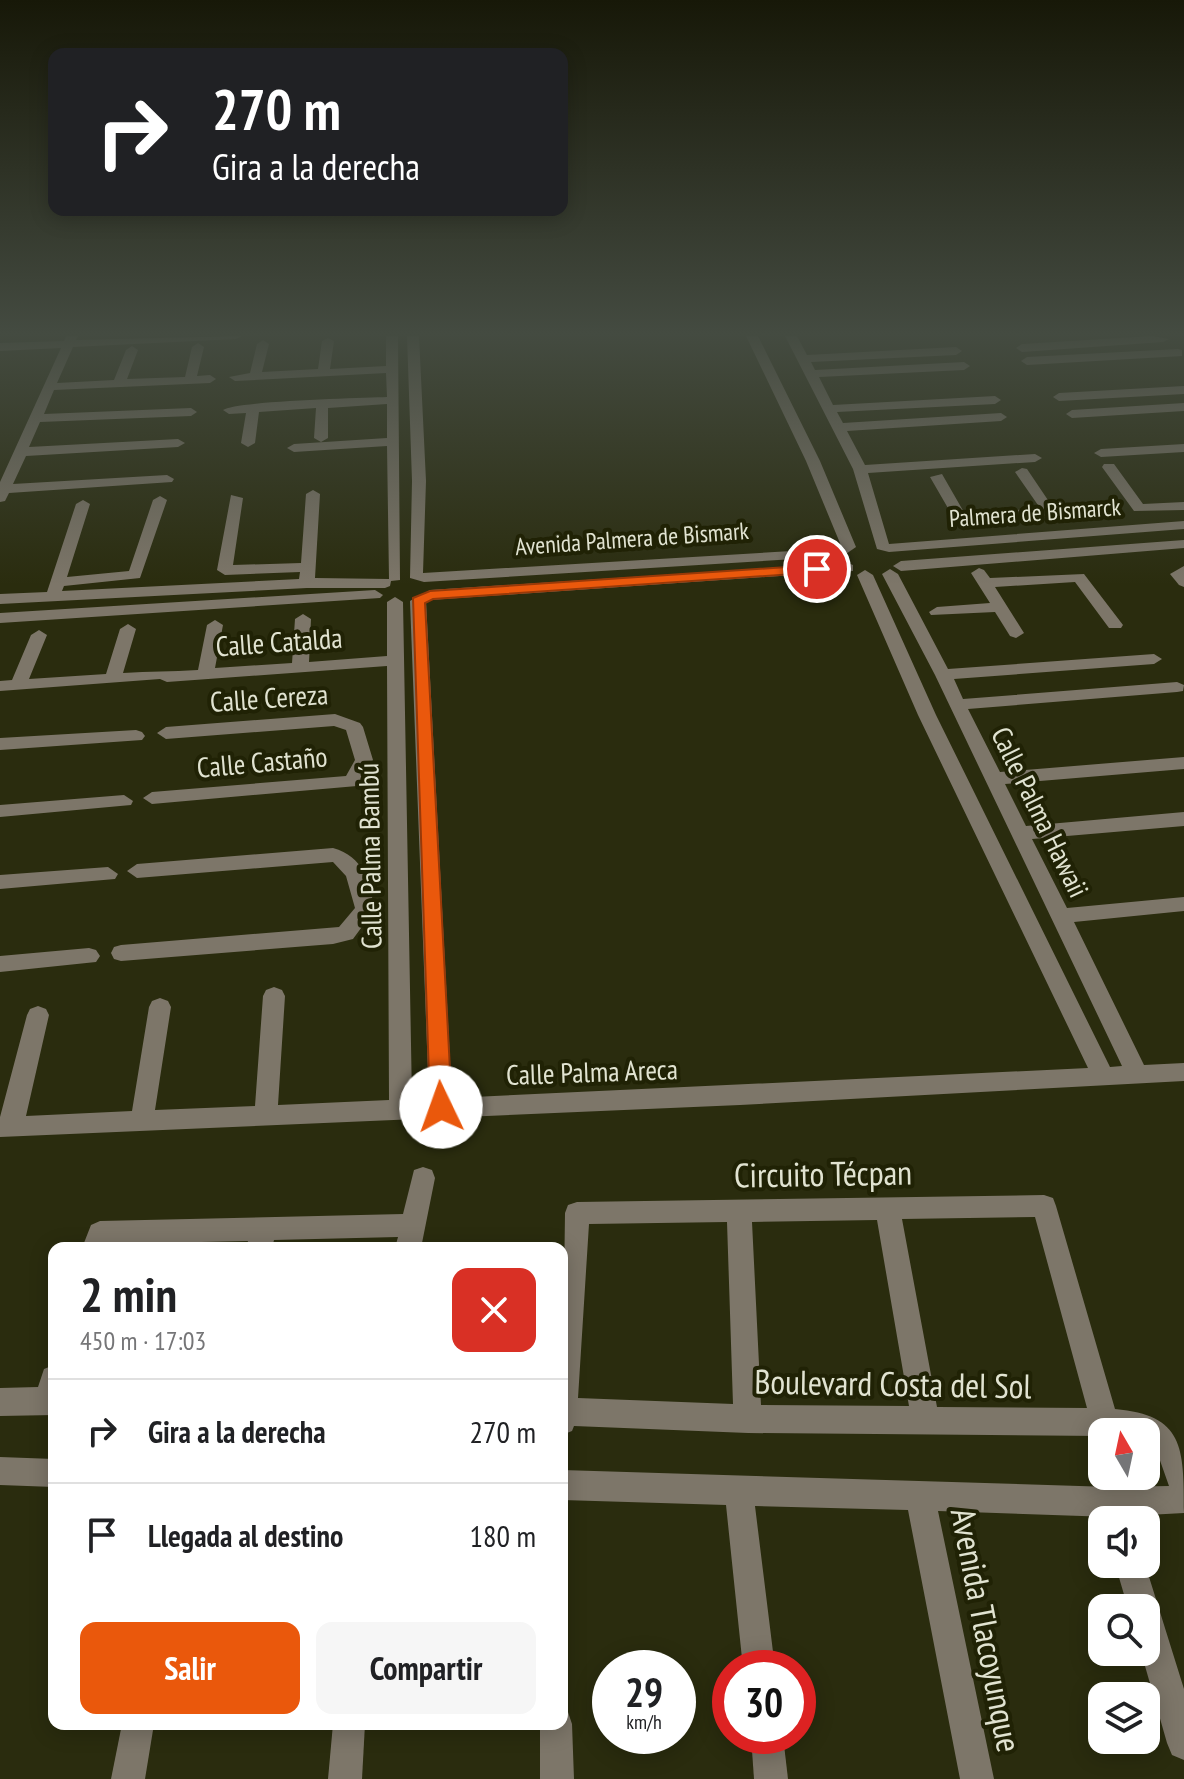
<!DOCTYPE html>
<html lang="es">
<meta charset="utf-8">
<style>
body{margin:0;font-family:"PT Sans Narrow",sans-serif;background:#f6f6f6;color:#202124;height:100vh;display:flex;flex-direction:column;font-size:30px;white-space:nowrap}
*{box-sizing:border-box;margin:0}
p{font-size:26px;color:#757577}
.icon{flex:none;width:44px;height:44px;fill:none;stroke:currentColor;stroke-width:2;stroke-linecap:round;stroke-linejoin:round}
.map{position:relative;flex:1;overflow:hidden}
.drawer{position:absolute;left:48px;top:1242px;width:520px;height:488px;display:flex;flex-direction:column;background:#fff;border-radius:16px;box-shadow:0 4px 20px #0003}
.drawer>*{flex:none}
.hud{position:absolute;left:48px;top:48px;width:520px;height:168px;border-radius:16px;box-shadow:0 4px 20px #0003;background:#202124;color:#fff;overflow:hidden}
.needle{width:52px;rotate:351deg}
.buttons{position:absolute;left:1088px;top:1418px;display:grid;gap:16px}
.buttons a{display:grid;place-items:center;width:72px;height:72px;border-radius:16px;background:#fff;box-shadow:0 4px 20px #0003;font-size:40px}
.speed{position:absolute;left:592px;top:1650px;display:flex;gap:16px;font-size:40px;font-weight:700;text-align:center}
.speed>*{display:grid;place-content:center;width:104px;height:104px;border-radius:50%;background:#fff;box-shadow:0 4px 20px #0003;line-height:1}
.speed small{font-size:20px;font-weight:400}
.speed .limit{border:12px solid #d22;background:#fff;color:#111}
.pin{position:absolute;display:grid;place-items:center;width:68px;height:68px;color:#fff;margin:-34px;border:4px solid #fff;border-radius:50%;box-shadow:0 2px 8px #0007}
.me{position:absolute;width:88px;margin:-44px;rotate:357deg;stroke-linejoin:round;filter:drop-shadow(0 0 6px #0008)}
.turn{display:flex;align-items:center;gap:28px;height:168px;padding:0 32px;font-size:36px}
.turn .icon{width:104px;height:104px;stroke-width:2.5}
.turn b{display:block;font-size:56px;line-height:68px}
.round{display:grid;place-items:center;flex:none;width:84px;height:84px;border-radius:16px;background:#f6f6f6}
.summary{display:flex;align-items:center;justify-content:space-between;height:136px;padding:0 32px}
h1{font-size:48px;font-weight:600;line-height:60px}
.button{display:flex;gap:16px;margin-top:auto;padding:16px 32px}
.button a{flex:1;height:92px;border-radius:16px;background:#ea580c;color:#fff;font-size:32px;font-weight:600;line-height:92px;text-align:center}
.button a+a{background:#f6f6f6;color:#202124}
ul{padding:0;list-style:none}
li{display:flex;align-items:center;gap:24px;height:104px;padding:0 32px;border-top:2px solid #e0e0e0}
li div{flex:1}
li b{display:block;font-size:30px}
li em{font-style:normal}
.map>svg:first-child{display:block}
</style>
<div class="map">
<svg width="1184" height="1779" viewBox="0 0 1184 1779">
<rect width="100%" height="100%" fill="#2a2c0e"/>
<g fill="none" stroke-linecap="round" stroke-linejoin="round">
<g fill="#7d7669" fill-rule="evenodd">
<path d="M 66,336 L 78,336 L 76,340 L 242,336 L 236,339 L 73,347 L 57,383 L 114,380 L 126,350 L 132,346 L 138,350 L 127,379 L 185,377 L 192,347 L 198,343 L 204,347 L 197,376 L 210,375 L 216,379 L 210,383 L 54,390 L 44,414 L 191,408 L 197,412 L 191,416 L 40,422 L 29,447 L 178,439 L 185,443 L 178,447 L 26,456 L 13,484 L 167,475 L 174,479 L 172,482 L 9,493 L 5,501 L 0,502 L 0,482 L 61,348 L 0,351 L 0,343 L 64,341 Z"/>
<path d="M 386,336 L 398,336 L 400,580 L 391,581 L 390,586 L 385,588 L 307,588 L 0,604 L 0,594 L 47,592 L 76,504 L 83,500 L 90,504 L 67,577 L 129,571 L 153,500 L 160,496 L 167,500 L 140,578 L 64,586 L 62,591 L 299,579 L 300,572 L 225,575 L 217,570 L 231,495 L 243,498 L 233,565 L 301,563 L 306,494 L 313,490 L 320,494 L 315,578 L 389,579 L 387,446 L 294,452 L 287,448 L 294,444 L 387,438 L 387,404 L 328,408 L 328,438 L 321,442 L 314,438 L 316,408 L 259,412 L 255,443 L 248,447 L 241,443 L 246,413 L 229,414 L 223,410 C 235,401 361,398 387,397 L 386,373 L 235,381 L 229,377 L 250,373 L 257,344 L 263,340 L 269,344 L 262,372 L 318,369 L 322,341 L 328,338 L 334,341 L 330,369 L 386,366 Z"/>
<path d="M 407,336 L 419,336 L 426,481 L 423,573 L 842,548 L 806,461 L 746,336 L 758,336 L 820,461 L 856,547 L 843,556 L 424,582 L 410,578 L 412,481 Z"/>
<path d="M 785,336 L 797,336 L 807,355 L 956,347 L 962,351 L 956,355 L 811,362 L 815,370 L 964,362 L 970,366 L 964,370 L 819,377 L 833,405 L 995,396 L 1001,400 L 995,404 L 837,412 L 843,423 L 1001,413 L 1007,417 L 1001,421 L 847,431 L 865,465 L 1035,454 L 1042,458 L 1035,462 L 868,473 L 889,544 L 1184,521 L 1184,529 L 889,552 L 877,549 L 853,469 Z"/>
<path d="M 1152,336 L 1169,339 L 1163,342 L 1022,352 L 1016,348 L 1022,344 Z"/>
<path d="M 1178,349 L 1182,350 L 1182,356 L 1027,365 L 1021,361 L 1027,357 Z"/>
<path d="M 1184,386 L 1184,394 L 1059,401 L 1053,397 L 1059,393 Z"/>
<path d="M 1184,403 L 1184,411 L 1072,418 L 1066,414 L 1072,410 Z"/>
<path d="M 1184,444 L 1184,452 L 1101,457 L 1094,453 L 1101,449 Z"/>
<path d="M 1104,464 L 1114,464 L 1143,504 L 1184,502 L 1184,510 L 1134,511 L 1102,467 Z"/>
<path d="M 1022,468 L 1027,469 L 1056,512 L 1054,515 L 956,522 L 930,477 L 942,474 L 965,514 L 1040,508 L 1015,472 Z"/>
<path d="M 1184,540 L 1184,548 L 901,571 L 893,566 L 901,561 Z"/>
<path d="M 848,563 L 853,565 L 853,571 L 430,600 L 422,595 L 430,590 Z"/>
<path d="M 1184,566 L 1184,587 L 1179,585 L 1170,574 Z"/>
<path d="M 979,568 L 984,570 L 990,578 L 1084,574 L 1123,625 L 1121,628 L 1109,628 L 1075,582 L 995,587 L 1024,633 L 1016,638 L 1010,636 L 995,612 L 931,615 L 929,612 L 937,607 L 990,603 L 971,573 Z"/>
<path d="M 890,569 L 898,574 L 948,669 L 1154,654 L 1162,659 L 1154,664 L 954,679 L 963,699 L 1177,682 L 1184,685 L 1183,691 L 1177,692 L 968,709 L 1000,772 L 1184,757 L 1184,769 L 1005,784 L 1026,826 L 1184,812 L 1184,826 L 1032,839 L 1067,908 L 1184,897 L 1184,911 L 1074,922 L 1144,1065 L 1184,1063 L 1184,1081 L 740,1105 L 0,1137 L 0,1117 L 27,1015 L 30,1009 L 38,1006 L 46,1009 L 49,1015 L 26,1116 L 132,1111 L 149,1007 L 152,1001 L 160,998 L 168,1001 L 171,1007 L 155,1110 L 255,1106 L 263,996 L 266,990 L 274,987 L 282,990 L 285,996 L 278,1105 L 389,1100 L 387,666 L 167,682 L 160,679 L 0,691 L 0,681 L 12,680 L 31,635 L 39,630 L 47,635 L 29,679 L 106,674 L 120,629 L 128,624 L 136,629 L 123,673 C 150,671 171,672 198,670 L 207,625 L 215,620 L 223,625 L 215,668 L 292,663 L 295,619 L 303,614 L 311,619 L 309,662 L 387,656 L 387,602 L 395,597 L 403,602 L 412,1099 L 429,1099 L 410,601 L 418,596 L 426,601 L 452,1098 L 1088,1068 L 918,715 L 857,575 L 865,570 L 873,575 L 936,715 L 1110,1067 L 1122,1066 L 935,675 L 882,574 Z"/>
<path d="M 375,590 L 383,595 L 380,598 L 0,623 L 0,613 Z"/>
<path d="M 335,714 L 360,723 L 363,727 L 373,760 L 357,786 L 152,804 L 143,798 L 152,792 L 346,776 L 355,760 L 346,730 L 334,726 L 166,739 L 157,733 L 166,727 Z"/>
<path d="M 136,730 L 142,732 L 145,736 L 142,740 L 0,750 L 0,738 Z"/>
<path d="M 124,795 L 133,801 L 131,805 L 0,817 L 0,805 Z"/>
<path d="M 333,848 C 364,857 368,880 375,909 L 353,939 L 333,944 L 121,961 L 114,959 L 111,953 L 114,947 L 121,945 L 339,927 L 355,908 L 346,876 L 333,862 L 137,878 L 127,871 L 137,864 Z"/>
<path d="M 108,867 L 118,874 L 115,879 L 0,889 L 0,875 Z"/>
<path d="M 89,948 L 96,950 L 100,956 L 96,962 L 0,972 L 0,956 Z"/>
<path d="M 423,1167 L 432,1170 L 435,1178 L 421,1248 L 395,1248 L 398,1237 L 274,1240 L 272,1248 L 246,1248 L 248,1241 L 109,1244 L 108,1248 L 82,1248 L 91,1225 L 100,1221 L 403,1214 L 414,1170 Z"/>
<path d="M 1044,1195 L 1053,1198 L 1056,1206 L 1115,1409 C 1184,1415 1184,1447 1184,1513 L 1111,1517 L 938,1511 L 994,1779 L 960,1779 L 908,1510 L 755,1506 L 775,1668 L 743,1668 L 726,1505 L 562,1500 L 562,1470 L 1111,1487 L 1169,1486 L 1157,1452 L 1146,1441 L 1146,1432 L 1102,1432 L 1102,1436 L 748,1433 L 574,1426 L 572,1431 L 562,1435 L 565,1213 L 568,1205 L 577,1202 ZM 1035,1217 L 1087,1408 L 937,1407 L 902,1219 ZM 877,1220 L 909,1406 L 761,1405 L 752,1222 ZM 727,1222 L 733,1404 L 578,1398 L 589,1224 Z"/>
<path d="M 54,1365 L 54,1415 L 0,1416 L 0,1388 L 38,1387 L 44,1369 Z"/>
<path d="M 0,1457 L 54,1459 L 54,1487 L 0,1485 Z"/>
<path d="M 1115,1564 L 1145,1564 L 1184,1689 L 1184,1760 L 1172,1755 L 1167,1743 L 1141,1652 L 1146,1652 L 1146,1608 L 1128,1608 Z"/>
<path d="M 562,1710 L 568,1712 L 572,1724 L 574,1779 L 540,1779 L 540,1724 L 562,1724 Z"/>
<path d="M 122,1724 L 154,1724 L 145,1779 L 111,1779 Z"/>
<path d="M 333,1724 L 365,1724 L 362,1779 L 328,1779 Z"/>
<path d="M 751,1736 L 783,1736 L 788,1779 L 754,1779 Z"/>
</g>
</g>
<linearGradient id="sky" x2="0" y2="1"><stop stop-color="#171808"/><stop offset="0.57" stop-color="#444b41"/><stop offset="1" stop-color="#444b41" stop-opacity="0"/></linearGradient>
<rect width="1184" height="585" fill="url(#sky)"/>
<path fill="#ea580c" stroke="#983908" stroke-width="2" d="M 817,565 L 822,566 L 822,572 L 433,599 L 425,603 L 452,1107 L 448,1113 L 441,1116 L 434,1113 L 430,1107 L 413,598 L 430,591 Z"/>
<g text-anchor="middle" stroke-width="8" stroke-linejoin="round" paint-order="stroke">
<g font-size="24" fill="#e1e3d1" stroke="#202205">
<text transform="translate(1035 513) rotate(-4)" y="8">Palmera de Bismarck</text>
<text transform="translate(632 539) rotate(-4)" y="8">Avenida Palmera de Bismark</text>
</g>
<g font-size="28" fill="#e1e3d1" stroke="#202205">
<text transform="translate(279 642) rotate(-4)" y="10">Calle Catalda</text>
<text transform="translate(269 698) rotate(-4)" y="10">Calle Cereza</text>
<text transform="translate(262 762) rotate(-5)" y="10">Calle Castaño</text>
<text transform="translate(1040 812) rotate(64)" y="10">Calle Palma Hawaii</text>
<text transform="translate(370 856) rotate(-91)" y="10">Calle Palma Bambú</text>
<text transform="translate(592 1072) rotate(-2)" y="10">Calle Palma Areca</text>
</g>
<g font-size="34" fill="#e1e3d1" stroke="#202205">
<text transform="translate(823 1174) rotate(-1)" y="12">Circuito Técpan</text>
<text transform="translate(893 1384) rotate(1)" y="12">Boulevard Costa del Sol</text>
<text transform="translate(986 1630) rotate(79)" y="12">Avenida Tlacoyunque</text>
</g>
</g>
</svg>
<div class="buttons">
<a><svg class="needle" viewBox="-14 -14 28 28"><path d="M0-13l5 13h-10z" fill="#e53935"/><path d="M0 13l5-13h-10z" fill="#757577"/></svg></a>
<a><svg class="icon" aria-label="sound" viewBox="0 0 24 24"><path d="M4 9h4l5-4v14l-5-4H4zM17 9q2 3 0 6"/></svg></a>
<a><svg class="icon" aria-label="search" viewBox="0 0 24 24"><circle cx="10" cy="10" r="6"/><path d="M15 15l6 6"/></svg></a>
<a><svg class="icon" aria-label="layers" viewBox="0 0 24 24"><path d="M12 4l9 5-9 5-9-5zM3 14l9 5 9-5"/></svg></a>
</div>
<div class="speed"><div>29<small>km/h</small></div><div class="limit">30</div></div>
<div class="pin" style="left:817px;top:569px;background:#d93025"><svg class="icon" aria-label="arrive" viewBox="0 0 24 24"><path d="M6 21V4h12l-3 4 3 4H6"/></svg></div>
<svg class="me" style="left:441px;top:1107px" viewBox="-20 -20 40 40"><circle r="19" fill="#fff"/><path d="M0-13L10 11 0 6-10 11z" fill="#ea580c"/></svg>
<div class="hud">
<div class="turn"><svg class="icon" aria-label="right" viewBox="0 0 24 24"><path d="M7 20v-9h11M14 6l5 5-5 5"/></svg><div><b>270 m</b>Gira a la derecha</div></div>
</div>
<section class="drawer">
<div class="summary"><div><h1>2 min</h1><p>450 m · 17:03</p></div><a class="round" style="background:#d93025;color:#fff"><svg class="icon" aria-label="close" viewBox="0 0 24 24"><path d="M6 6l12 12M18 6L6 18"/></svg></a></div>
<ul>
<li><svg class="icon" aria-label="right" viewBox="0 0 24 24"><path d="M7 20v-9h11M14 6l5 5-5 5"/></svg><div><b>Gira a la derecha</b></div><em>270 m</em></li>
<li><svg class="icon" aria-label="arrive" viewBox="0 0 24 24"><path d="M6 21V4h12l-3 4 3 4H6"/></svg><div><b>Llegada al destino</b></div><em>180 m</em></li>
</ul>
<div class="button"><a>Salir</a><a>Compartir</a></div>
</section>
</div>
